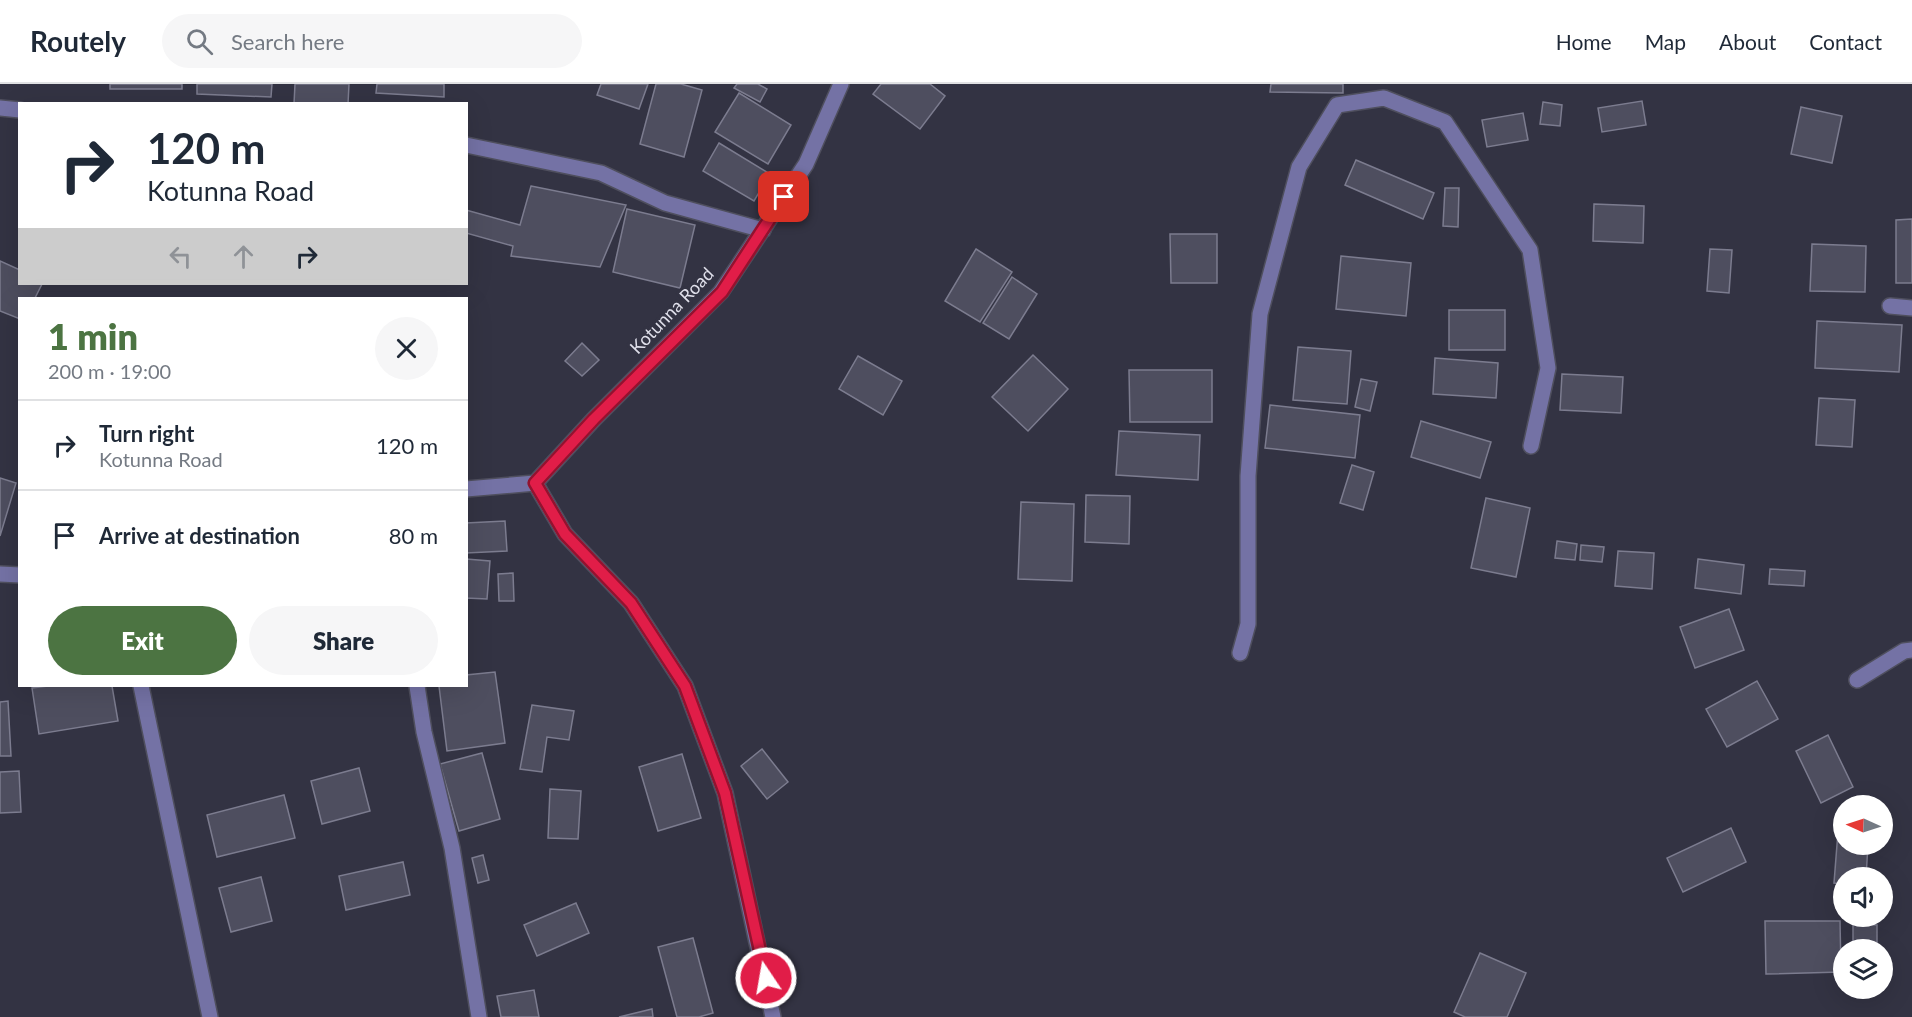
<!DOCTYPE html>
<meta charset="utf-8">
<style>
body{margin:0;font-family:Lato,sans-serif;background:#f6f6f7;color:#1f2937;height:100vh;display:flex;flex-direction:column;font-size:22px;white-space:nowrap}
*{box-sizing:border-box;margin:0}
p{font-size:20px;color:#747a83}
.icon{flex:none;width:33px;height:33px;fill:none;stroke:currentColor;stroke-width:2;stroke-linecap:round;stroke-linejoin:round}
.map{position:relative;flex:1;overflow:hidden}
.details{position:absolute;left:18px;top:213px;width:450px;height:390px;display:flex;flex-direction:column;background:#fff;border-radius:0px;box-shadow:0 6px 24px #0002}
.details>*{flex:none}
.top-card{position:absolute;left:18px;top:18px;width:450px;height:183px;border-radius:0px;box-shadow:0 6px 24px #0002;background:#fff;color:#1f2937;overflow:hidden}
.needle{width:39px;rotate:273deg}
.controls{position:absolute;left:1833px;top:711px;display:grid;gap:12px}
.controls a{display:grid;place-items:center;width:60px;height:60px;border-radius:50%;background:#fff;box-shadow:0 6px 24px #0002;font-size:30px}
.pin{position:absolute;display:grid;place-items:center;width:51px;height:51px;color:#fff;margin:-26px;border-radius:12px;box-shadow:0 3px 9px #0006}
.me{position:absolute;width:66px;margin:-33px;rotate:348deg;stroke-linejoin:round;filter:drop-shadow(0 0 4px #0008)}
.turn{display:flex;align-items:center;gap:21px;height:126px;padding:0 30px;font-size:27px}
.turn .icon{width:78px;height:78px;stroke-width:2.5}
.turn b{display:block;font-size:42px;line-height:51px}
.lanes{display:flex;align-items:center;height:57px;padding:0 30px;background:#0003;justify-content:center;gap:30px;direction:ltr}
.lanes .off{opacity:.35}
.round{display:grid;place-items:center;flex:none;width:63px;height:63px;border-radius:32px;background:#f6f6f7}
.head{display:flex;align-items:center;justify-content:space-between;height:102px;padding:0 30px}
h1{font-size:36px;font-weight:800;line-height:45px;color:#4c7442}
.primary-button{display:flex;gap:12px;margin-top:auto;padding:12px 30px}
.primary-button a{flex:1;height:69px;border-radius:36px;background:#4c7442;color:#fff;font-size:24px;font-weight:800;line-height:69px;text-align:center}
.primary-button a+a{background:#f6f6f7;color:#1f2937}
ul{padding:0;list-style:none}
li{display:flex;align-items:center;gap:18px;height:90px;padding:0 30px;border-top:2px solid #e0e1e3}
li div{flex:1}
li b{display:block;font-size:22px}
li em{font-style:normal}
header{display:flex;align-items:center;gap:36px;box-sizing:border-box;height:84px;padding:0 30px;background:#fff;border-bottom:2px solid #e0e1e3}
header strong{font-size:28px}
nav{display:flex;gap:33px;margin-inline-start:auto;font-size:21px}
.search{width:420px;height:54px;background:#f6f6f7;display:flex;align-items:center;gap:15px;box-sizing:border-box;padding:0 21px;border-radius:33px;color:#747a83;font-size:22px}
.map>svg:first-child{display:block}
</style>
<header>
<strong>Routely</strong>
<div class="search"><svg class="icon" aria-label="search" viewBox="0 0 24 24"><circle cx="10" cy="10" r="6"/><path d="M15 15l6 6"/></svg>Search here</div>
<nav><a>Home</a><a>Map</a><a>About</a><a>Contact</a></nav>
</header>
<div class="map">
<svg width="1912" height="933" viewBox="0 0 1912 933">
<rect width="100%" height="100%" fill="#333343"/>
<g fill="#4e4e5f" stroke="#7c7c8f" stroke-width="1.5">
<rect x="110" y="0" width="72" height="5"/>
<path d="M 197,0 L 272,0 L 271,13 L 197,10 Z"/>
<path d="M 295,0 L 349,0 L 348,20 L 294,20 Z"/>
<path d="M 377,0 L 444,0 L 444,13 L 376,9 Z"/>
<path d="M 601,0 L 648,0 L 639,25 L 597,11 Z"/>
<path d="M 656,0 L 681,0 L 702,6 L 684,73 L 640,60 Z"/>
<path d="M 737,0 L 758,0 L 767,5 L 760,18 L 734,4 Z"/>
<path d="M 881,0 L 930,0 L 945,12 L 920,45 L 873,10 Z"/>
<path d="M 1271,0 L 1343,0 L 1343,9 L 1270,8 Z"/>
<path d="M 739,9 L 791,41 L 768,80 L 715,48 Z"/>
<path d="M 1642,17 L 1646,41 L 1602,48 L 1598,24 Z"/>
<path d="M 1543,18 L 1562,21 L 1560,42 L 1540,40 Z"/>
<path d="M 1801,23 L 1842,32 L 1832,79 L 1791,70 Z"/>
<path d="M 1523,29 L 1528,56 L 1487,63 L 1482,36 Z"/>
<path d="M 719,59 L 770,90 L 754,117 L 703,87 Z"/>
<path d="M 1356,76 L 1434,109 L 1423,135 L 1345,101 Z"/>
<path d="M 531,102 L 626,121 L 600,183 L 511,172 L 513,162 L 466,149 L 466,126 L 520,141 Z"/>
<path d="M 1445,104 L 1459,104 L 1458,143 L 1443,142 Z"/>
<path d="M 1594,120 L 1644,122 L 1643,159 L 1593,157 Z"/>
<path d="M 627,125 L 695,141 L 680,204 L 613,188 Z"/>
<path d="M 1912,135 L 1912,199 L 1896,199 L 1896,136 Z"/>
<path d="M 1170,150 L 1217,150 L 1217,199 L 1171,199 Z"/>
<path d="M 1812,160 L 1866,162 L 1865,208 L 1810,207 Z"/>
<path d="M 976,165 L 1012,188 L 980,238 L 945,217 Z"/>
<path d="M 1710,165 L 1732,166 L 1729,209 L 1707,207 Z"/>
<path d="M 1341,172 L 1411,179 L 1406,232 L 1336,225 Z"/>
<path d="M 0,177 L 20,186 L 20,200 L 42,200 L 35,214 L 20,214 L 20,235 L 0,227 Z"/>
<path d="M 1012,193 L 1037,210 L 1009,255 L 983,239 Z"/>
<rect x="1449" y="226" width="56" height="40"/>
<path d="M 1817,237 L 1902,241 L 1899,288 L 1815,284 Z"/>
<path d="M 582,259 L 599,276 L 582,292 L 565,277 Z"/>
<path d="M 1298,263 L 1351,267 L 1347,320 L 1293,316 Z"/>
<path d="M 1033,271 L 1068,305 L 1028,347 L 992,313 Z"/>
<path d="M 858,272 L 902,297 L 883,331 L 839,305 Z"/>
<path d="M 1435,274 L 1498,279 L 1496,314 L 1433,310 Z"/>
<path d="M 1129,286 L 1212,286 L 1212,338 L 1130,338 Z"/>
<path d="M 1562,290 L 1623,293 L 1621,329 L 1560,326 Z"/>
<path d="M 1361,295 L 1377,298 L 1370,327 L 1355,323 Z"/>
<path d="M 1819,314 L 1855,316 L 1852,363 L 1816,361 Z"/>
<path d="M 1270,321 L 1360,331 L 1355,374 L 1265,364 Z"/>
<path d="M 1421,337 L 1491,358 L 1480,394 L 1411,373 Z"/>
<path d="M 1119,347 L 1200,351 L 1198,396 L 1116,391 Z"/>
<path d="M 1352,381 L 1374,388 L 1363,426 L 1340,419 Z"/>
<path d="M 0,394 L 16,399 L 0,452 Z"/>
<path d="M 1086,411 L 1130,412 L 1129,460 L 1085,458 Z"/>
<path d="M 1486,414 L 1530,424 L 1516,493 L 1471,484 Z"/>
<path d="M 1021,418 L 1074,420 L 1072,497 L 1018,495 Z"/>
<path d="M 505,437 L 507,467 L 466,469 L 466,439 Z"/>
<path d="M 1557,457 L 1577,460 L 1575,476 L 1555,474 Z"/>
<path d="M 1581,461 L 1604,463 L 1602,478 L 1580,476 Z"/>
<path d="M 1618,467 L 1654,469 L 1652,505 L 1615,502 Z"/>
<path d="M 466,475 L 490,477 L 487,515 L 466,514 Z"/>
<path d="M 1698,475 L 1744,481 L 1741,510 L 1695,504 Z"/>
<path d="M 1770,485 L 1805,487 L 1804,502 L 1769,500 Z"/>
<path d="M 513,489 L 514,517 L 499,517 L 498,490 Z"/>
<path d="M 1729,525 L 1744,566 L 1695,584 L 1680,543 Z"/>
<path d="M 495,588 L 505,659 L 447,667 L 439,602 L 466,602 L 466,591 Z"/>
<path d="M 1757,597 L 1778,635 L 1727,663 L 1706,625 Z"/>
<path d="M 48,602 L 112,602 L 118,637 L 39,650 L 32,604 Z"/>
<path d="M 8,617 L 11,672 L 0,672 L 0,618 Z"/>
<path d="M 532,621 L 574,627 L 569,656 L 547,653 L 542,688 L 520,685 Z"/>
<path d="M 1828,651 L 1853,703 L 1821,719 L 1796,667 Z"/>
<path d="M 762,665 L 788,698 L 767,715 L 741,682 Z"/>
<path d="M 482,669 L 500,735 L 459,747 L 440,680 Z"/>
<path d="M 682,670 L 701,734 L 658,747 L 639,683 Z"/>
<path d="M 359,684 L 370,727 L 322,740 L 311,697 Z"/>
<path d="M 19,687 L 21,728 L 0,729 L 0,688 Z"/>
<path d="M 550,705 L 581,707 L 578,755 L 548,754 Z"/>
<path d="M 284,711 L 295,754 L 217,773 L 207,731 Z"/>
<path d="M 1839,735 L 1844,735 L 1844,760 L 1868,760 L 1866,794 L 1844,794 L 1844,800 L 1834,799 Z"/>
<path d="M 1731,744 L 1746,778 L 1683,808 L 1667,774 Z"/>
<path d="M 483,771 L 489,796 L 478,799 L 472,774 Z"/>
<path d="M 403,778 L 410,811 L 346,826 L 339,792 Z"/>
<path d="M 261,793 L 272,837 L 231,848 L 219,804 Z"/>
<path d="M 576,819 L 589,849 L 537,872 L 524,841 Z"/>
<path d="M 1765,837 L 1840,837 L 1841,888 L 1766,890 Z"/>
<path d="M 1853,840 L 1877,841 L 1877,866 L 1853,866 Z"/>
<path d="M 693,854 L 713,929 L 699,933 L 677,933 L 658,863 Z"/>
<path d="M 1480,869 L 1526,889 L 1507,933 L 1465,933 L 1454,928 Z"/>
<path d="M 534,906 L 539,933 L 501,933 L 497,912 Z"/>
<path d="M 652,925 L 653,933 L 619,933 Z"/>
</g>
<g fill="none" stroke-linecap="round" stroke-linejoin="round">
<defs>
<g id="minor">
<path d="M 0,24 L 20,26"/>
<path d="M 466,61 L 601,89 L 665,119 L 763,146"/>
<path d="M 1890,222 L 1912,224"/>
<path d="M 535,399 L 565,450 L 631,519 L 685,602 L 725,709 L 773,933"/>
<path d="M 466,405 L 535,399 L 594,335 L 721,208 L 806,80 L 841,0"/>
<path d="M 0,490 L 20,491"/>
<path d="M 1240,569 L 1248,540 L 1248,392 L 1260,230 L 1299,83 L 1337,21 L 1384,14 L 1445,38 L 1530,166 L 1548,284 L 1531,362"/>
<path d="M 1857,596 L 1904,567 L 1912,566"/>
<path d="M 141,602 L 210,933"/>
<path d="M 417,602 L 424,648 L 452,764 L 479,933"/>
</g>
</defs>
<use href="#minor" stroke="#4f4f5e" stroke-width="18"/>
<use href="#minor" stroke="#7472a5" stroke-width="15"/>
</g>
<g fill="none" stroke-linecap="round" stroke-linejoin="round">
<defs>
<path id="route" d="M 766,894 L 725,709 L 685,602 L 631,519 L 565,450 L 535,399 L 594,335 L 722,208 L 784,113"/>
</defs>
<use href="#route" stroke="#92132f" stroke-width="15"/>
<use href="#route" stroke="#e11d48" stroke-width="10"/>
</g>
<g text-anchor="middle" stroke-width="6" stroke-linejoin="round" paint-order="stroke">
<g font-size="18" fill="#dfdfea" stroke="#333343">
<text transform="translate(672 227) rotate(-46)" y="6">Kotunna Road</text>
</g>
</g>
</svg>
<div class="controls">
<a><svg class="needle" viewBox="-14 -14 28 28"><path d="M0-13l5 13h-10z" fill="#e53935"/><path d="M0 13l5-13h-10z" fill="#747a83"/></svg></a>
<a><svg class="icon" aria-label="sound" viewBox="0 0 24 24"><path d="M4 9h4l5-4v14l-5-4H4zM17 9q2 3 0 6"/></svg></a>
<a><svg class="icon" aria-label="layers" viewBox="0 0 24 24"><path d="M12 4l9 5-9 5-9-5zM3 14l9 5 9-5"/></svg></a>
</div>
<div class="pin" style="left:784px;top:113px;background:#d93025"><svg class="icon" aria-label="arrive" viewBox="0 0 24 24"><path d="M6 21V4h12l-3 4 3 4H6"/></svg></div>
<svg class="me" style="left:766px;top:894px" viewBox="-20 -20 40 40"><circle r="17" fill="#e11d48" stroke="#fff" stroke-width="3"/><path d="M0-11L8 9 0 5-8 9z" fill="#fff"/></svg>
<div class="top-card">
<div class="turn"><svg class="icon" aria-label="right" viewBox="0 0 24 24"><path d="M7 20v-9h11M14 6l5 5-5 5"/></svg><div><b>120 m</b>Kotunna Road</div></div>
<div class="lanes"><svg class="icon off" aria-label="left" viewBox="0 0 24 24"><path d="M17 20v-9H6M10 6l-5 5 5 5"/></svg><svg class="icon off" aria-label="ahead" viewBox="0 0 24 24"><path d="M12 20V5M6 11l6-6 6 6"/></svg><svg class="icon" aria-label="right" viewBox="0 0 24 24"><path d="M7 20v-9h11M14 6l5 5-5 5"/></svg></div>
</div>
<section class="details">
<div class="head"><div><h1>1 min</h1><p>200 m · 19:00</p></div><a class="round"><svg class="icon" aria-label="close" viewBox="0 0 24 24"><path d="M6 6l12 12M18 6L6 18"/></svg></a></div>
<ul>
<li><svg class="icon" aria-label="right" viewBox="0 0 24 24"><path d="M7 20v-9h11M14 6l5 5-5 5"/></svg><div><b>Turn right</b><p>Kotunna Road</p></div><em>120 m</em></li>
<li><svg class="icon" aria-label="arrive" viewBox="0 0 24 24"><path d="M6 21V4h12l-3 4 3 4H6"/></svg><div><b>Arrive at destination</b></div><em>80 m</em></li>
</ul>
<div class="primary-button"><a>Exit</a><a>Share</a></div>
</section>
</div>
